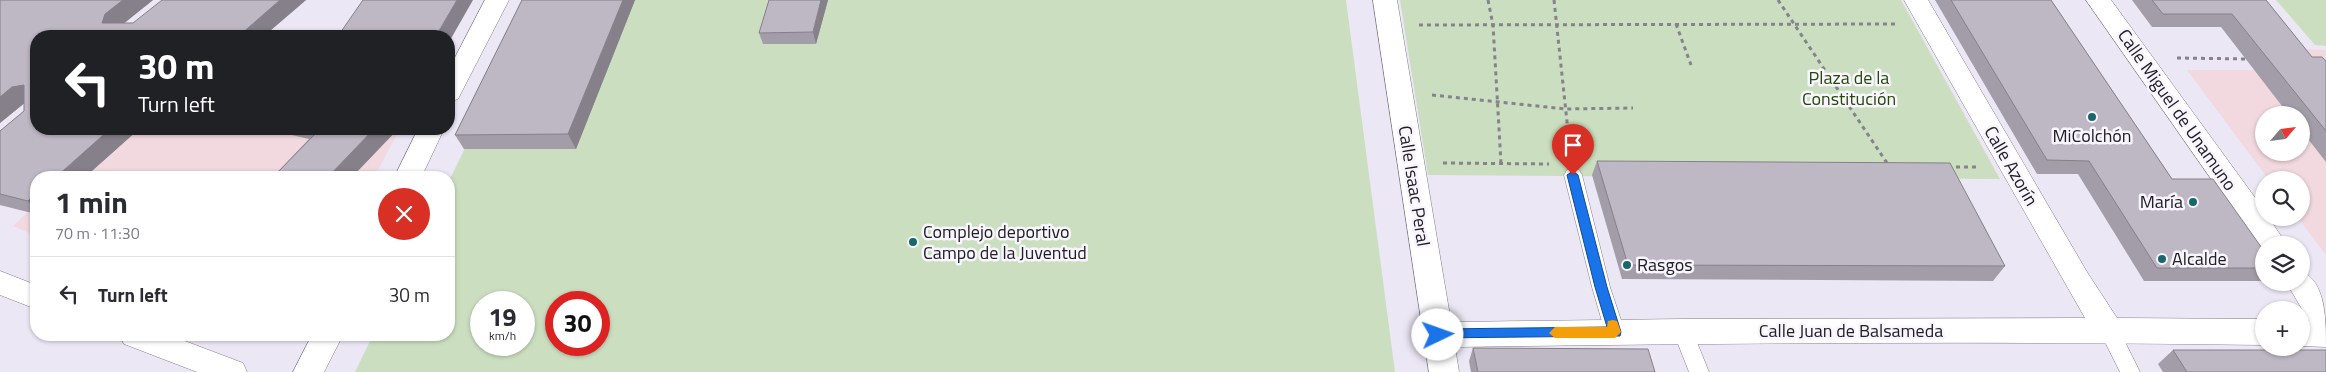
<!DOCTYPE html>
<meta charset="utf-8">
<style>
body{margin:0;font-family:"Titillium Web",sans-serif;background:#f2f2f3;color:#2b2b33;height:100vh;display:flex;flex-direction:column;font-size:19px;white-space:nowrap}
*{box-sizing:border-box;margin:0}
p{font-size:16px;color:#7c7c81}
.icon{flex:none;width:28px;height:28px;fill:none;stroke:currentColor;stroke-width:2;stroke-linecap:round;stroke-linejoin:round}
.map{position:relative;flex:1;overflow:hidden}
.side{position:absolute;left:30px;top:171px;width:425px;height:170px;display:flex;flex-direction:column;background:#fff;border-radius:20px;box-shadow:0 1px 4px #0004}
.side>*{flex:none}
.hud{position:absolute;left:30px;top:30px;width:425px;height:105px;border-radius:20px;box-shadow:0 1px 4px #0004;background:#202124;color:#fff;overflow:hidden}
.needle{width:32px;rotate:62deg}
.fabs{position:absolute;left:2255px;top:106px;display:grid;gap:10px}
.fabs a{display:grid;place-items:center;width:55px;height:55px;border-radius:50%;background:#fff;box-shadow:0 1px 4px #0004;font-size:25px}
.speed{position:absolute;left:470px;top:291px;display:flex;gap:10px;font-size:25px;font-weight:700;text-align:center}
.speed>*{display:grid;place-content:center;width:65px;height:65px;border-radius:50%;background:#fff;box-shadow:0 1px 4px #0004;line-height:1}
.speed small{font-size:12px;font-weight:400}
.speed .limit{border:8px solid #d22;background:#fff;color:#111}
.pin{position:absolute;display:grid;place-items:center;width:42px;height:42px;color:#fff;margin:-51px -21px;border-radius:50% 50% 50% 0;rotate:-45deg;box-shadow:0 0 5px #0007}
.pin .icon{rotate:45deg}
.me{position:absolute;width:55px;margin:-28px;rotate:87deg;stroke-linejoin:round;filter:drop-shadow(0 0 4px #0008)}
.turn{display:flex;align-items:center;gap:18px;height:105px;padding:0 25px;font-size:22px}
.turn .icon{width:65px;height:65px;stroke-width:2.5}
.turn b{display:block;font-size:35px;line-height:42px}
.round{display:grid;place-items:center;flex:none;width:52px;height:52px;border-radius:26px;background:#f2f2f3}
.headline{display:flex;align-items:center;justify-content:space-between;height:85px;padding:0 25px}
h1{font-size:30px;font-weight:700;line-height:38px}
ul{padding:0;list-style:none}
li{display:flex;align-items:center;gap:15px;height:75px;padding:0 25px;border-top:1px solid #e1e1e2}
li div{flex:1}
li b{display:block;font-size:19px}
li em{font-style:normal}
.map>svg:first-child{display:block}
</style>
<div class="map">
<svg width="2326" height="372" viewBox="0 0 2326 372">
<rect width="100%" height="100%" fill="#ebe7f5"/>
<g fill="#f2d8df" fill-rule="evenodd">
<path d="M 2305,49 L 2326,50 L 2326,255 L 2298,218 L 2301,218 L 2301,180 L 2269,180 L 2187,70 L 2325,70 ZM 2264,115 L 2301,115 L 2301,152 L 2264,152 Z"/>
<path d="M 57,129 L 400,129 L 374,177 L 36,178 L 36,236 L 13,226 L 28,212 L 0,205 L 0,178 Z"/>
</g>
<g fill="#cbdfc0" fill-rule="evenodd">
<path d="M 537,0 L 1346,0 L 1395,372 L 355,372 L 373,335 L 449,335 L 449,181 ZM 481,302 L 524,302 L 524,345 L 481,345 ZM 556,302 L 599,302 L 599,345 L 556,345 Z"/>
<path d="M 1400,0 L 1901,0 L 2000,179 L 1428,175 Z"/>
<path d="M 2276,0 L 2326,0 L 2326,46 L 2315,45 Z"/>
</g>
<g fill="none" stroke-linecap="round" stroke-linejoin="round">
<defs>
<g id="service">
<path d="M 1573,168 L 1579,170 L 1582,175 L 1610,287 L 1625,332 L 1622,338 L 1615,340 L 1608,338 L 1605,332 L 1592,287 L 1564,175 L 1567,170 Z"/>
<path d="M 2109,322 L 2116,324 L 2140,372 L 2120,372 L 2099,330 L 2102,324 Z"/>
<path d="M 1683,323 L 1690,325 L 1709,372 L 1689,372 L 1673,331 L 1676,325 Z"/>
</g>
<g id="minor">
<path d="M 485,0 L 509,0 L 458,99 L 449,102 L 449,69 Z"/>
<path d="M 1373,0 L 1397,0 L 1451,322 L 1683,319 L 2085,318 L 1904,0 L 1928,0 L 2087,272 L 2117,318 L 2264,319 L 2264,345 C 1994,341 1725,343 1455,347 L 1459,372 L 1429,372 Z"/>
<path d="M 2086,0 L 2111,0 L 2264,210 L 2264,218 L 2269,218 L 2287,245 L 2264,245 L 2263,253 Z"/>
<path d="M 418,129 L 444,129 L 421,178 L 394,178 Z"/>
<path d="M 0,271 L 36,285 L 36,309 L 0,295 Z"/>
<path d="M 2301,271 C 2326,281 2326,320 2326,347 L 2301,346 L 2301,320 L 2309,321 L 2286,282 L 2301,282 Z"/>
<path d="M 120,335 L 169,335 L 243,363 L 247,372 L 197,372 L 124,344 Z"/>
<path d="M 312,335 L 343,335 L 324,372 L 293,372 Z"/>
</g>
</defs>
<use href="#service" stroke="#7f7b87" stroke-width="1"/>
<use href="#minor" stroke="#7f7b87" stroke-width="1"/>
<g stroke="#85838c" stroke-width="3" stroke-dasharray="4 4" stroke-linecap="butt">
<path d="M 1488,0 L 1493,25 L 1501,163"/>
<path d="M 1554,0 L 1570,150"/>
<path d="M 1778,0 L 1889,166"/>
<path d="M 1676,24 L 1691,65"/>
<path d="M 1419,25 L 1895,24"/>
<path d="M 2177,58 L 2248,59"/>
<path d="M 1432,95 L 1566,109 L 1633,108"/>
<path d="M 1443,163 L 1549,164"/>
<path d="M 1948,167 L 1977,167"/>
</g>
<use href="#service" fill="#fff" fill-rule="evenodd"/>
<use href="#minor" fill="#fff" fill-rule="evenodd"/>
</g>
<g fill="#a39da9">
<path d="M 0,0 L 153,0 L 124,23 L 133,23 L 306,0 L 264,36 L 36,36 L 36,129 L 139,129 L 84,178 L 36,178 L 36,214 L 0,205 L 0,131 L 24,111 L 24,103 L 0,123 Z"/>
<path d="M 522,0 L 635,0 L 576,149 L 464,149 L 455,135 Z"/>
<path d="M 769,0 L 828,0 L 816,44 L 763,44 L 759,33 Z"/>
<path d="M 1935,0 L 2051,0 L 2172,179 L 2264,251 L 2264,280 L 2262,281 L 2144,281 L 2078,174 L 2037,174 Z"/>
<path d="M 2132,0 L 2266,0 L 2312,57 L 2326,61 L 2326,162 L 2301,130 L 2301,115 L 2289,115 L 2221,27 L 2152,27 Z"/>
<path d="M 266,129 L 398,129 L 351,178 L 272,178 L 309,139 Z"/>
<path d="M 1597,161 L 2005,266 L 1993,281 L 1622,279 L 1592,175 Z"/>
<path d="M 1473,348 L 1655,372 L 1471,372 L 1469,361 Z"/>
<path d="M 2173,350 L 2326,372 L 2163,372 L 2158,364 Z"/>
</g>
<g fill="#858089">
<path d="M 123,0 L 153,0 L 117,29 L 102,23 L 105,14 Z"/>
<path d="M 280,0 L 306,0 L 264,36 L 241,36 L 240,35 Z"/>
<path d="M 457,0 L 473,0 L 449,42 L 449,36 L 436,36 Z"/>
<path d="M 623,0 L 635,0 L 576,149 L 568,134 Z"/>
<path d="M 821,0 L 828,0 L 816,44 L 813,32 Z"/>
<path d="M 24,85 L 26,102 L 0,123 L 0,97 L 12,87 Z"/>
<path d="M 110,129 L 139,129 L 84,178 L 55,178 Z"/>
<path d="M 374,129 L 398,129 L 351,178 L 327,178 Z"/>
<path d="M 36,194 L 36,210 L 28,201 Z"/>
</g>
<g fill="#beb7c4" stroke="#858089">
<path d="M 0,0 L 123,0 L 105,14 L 102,23 L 133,23 L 162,0 L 280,0 L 240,35 L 246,36 L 36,36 L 36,129 L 110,129 L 55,178 L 36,178 L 36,194 L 28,201 L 0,194 L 0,131 L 24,111 L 24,85 L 12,87 L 0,97 Z"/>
<path d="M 363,0 L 457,0 L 436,36 L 338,36 Z"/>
<path d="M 522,0 L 623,0 L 568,134 L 455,135 Z"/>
<path d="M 769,0 L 821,0 L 813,32 L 759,33 Z"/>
<path d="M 1951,0 L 2051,0 L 2172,179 L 2213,179 L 2264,251 L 2264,268 L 2157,268 L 2089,161 L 2047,160 Z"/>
<path d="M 2152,0 L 2266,0 L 2312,57 L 2322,57 L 2326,61 L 2326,131 L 2232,14 L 2163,14 Z"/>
<path d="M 314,129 L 374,129 L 327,178 L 272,178 L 319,130 Z"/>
<path d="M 1597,161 L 1950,163 L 2005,266 L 1628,265 Z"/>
<path d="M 1473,348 L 1648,349 L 1655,372 L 1478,372 Z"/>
<path d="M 2173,350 L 2326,350 L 2326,372 L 2187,372 Z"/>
</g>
<path fill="#1a73e8" stroke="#114b97" d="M 1573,171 L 1578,175 L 1607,287 L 1621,332 L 1620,336 L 1433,338 L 1432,335 L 1438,329 L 1607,327 L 1595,287 L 1567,175 Z"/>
<path fill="#f59e0b" d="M 1613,320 L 1617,321 L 1621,332 L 1615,338 L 1555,338 L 1549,333 L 1555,327 L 1607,327 L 1608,321 Z"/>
<g fill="#19676b" stroke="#f8f5fe" stroke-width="2">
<circle cx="2092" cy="117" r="5"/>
<circle cx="2193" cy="202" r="5"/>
<circle cx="913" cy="242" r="5"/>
<circle cx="2162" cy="259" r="5"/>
<circle cx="1627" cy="265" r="5"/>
</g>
<g text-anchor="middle" stroke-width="5" stroke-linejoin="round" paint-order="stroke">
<g font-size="18" fill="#274905" stroke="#f8f5fe">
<text x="1849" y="84">Plaza de la<tspan x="1849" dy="21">Constitución</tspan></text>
</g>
<g font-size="18" fill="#212025" stroke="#f8f5fe">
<text transform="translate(2177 110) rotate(55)" y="6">Calle Miguel de Unamuno</text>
<text transform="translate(2011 166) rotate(60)" y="6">Calle Azorín</text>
<text transform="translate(1414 186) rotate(81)" y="6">Calle Isaac Peral</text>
<text x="1851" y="337">Calle Juan de Balsameda</text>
</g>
<g font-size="18" fill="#212025" stroke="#f8f5fe" text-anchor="start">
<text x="2092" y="142" text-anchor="middle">MiColchón</text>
<text x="2183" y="208" text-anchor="end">María</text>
<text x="923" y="238">Complejo deportivo<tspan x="923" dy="21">Campo de la Juventud</tspan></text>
<text x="2172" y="265">Alcalde</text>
<text x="1637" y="271">Rasgos</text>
</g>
</g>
</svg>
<div class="fabs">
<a><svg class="needle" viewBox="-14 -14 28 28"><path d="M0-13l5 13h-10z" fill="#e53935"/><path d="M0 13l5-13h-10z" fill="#7c7c81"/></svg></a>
<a><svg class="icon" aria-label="search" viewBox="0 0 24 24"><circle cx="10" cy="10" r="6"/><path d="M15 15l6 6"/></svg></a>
<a><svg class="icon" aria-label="layers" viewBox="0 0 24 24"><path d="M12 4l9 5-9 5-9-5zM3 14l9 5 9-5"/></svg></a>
<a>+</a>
</div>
<div class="speed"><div>19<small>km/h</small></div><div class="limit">30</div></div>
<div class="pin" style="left:1573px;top:175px;background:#d93025"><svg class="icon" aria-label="arrive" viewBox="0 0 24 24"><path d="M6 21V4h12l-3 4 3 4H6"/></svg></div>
<svg class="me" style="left:1438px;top:335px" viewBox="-20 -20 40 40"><circle r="19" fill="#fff"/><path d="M0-13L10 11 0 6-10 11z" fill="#1a73e8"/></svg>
<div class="hud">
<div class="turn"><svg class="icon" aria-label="left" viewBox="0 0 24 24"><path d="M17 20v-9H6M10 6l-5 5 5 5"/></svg><div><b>30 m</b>Turn left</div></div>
</div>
<section class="side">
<div class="headline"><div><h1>1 min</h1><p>70 m · 11:30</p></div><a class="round" style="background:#d93025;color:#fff"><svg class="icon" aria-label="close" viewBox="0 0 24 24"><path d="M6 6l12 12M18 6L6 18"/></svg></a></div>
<ul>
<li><svg class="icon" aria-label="left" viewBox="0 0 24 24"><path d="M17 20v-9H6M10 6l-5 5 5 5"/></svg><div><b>Turn left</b></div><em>30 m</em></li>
</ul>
</section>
</div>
